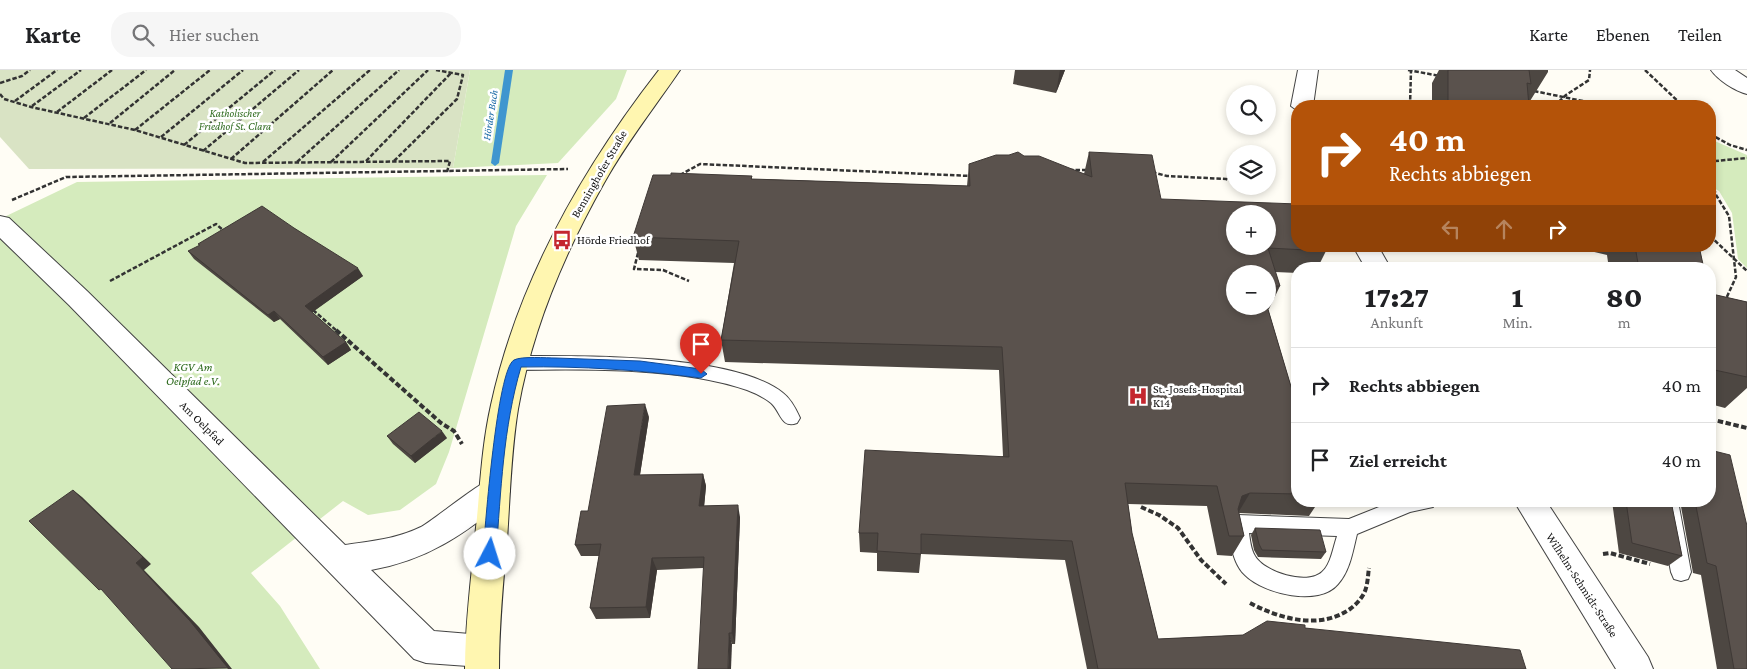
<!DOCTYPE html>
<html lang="de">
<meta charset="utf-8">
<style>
body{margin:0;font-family:"Crimson Pro",serif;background:#f6f6f6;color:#202124;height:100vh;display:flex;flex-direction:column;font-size:19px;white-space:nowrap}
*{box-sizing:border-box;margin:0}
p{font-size:16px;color:#757577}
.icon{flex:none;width:28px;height:28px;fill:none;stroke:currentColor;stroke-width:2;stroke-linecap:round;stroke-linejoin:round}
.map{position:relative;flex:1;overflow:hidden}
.side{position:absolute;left:1291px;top:192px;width:425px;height:245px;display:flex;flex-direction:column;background:#fff;border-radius:20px;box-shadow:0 2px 8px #0003}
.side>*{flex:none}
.hud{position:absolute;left:1291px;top:30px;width:425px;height:152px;border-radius:20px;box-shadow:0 2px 8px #0003;background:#b45309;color:#fff;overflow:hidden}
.tools{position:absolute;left:1226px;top:15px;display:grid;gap:10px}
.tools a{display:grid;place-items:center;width:50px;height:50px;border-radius:50%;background:#fff;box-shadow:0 2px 8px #0003;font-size:25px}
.pin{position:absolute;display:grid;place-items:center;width:42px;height:42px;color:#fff;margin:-51px -21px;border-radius:50% 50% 50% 0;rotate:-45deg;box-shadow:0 0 5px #0007}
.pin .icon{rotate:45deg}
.me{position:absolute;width:55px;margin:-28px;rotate:5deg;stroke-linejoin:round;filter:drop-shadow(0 0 4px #0008)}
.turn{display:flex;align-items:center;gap:18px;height:105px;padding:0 15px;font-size:22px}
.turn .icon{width:65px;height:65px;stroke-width:2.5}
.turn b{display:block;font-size:35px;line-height:42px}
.lanes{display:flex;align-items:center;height:48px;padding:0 15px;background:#0003;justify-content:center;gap:25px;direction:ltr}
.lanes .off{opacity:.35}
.eta{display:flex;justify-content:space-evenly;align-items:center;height:85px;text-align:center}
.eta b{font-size:30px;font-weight:800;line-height:35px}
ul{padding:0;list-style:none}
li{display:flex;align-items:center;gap:15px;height:75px;padding:0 15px;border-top:1px solid #e0e0e0}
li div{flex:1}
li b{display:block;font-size:19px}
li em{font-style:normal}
header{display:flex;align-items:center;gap:30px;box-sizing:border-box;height:70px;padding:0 25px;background:#fff;border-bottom:1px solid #e0e0e0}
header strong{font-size:24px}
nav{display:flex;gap:28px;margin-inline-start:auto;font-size:18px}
.search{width:350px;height:45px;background:#f6f6f6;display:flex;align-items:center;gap:12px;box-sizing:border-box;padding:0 18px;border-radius:20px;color:#757577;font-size:19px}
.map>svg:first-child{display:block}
</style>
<header>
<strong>Karte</strong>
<div class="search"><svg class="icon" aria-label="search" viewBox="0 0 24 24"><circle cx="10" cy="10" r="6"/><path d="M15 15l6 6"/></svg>Hier suchen</div>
<nav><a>Karte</a><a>Ebenen</a><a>Teilen</a></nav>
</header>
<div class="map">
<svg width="1747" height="599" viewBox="0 0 1747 599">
<rect width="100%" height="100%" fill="#fffdf5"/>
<g fill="#d5ebbd">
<path d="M 470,0 L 627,0 L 616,29 L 558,93 L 453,98 Z"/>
<path d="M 1710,69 L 1747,85 L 1747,198 L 1738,189 L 1732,143 L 1719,121 L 1710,116 Z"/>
<path d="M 547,105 L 516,156 L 449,382 L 436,414 L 400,440 L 368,445 L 343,431 L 251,503 L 280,536 L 320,599 L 0,599 L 0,149 L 77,112 Z"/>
</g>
<path fill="#d9e3c4" d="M 0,0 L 470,0 L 453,98 L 29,99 L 0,67 Z"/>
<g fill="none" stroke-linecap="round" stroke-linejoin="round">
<path fill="#3f96cf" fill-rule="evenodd" d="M 505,0 L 513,0 L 499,93 L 495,96 L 491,93 Z"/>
<defs>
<g id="service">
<path d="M 516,286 C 580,286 733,283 783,323 C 791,329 796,339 800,348 L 797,353 C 781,359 781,342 771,333 C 765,328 755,323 747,320 C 681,297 586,299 516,300 L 510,298 L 507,293 L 510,288 Z"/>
<path d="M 1394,431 L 1436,431 L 1433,437 L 1410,442 L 1357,464 C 1353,480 1350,501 1338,514 C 1319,537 1264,524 1245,505 C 1236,497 1232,482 1230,470 C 1229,462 1227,455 1231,448 L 1238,445 L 1349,449 ZM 1249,463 L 1337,466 C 1333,478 1331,494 1322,502 C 1307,516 1264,502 1255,486 C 1251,480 1250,470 1249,463 Z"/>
<path d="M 1658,431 L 1678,431 L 1691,502 L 1688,509 L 1681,511 L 1674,509 L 1671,502 Z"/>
</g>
<g id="minor">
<path d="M 1298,0 L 1318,0 L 1313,36 L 1298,36 L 1298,41 L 1291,36 Z"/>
<path d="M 1711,0 L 1735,0 L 1747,8 L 1747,24 C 1735,21 1718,10 1711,0 Z"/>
<path d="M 0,146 L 9,148 L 87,221 L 345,475 C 371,471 397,469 421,457 C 435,449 485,408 495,408 C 498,408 503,411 506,412 L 510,421 L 506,430 C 463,465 427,490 371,500 L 434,561 L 482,565 L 494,569 L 499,581 L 494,593 L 482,597 L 426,593 L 414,589 L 69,235 L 0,168 Z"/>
<path d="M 1353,176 L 1378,176 L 1391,199 L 1366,199 Z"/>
<path d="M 1514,431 L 1546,431 L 1648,587 L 1653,599 L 1616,599 Z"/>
</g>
<path id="secondary" d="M 659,0 L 680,0 C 654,38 626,73 604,113 C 565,182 532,259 518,339 C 511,382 510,426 507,470 C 503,513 499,556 499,599 L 465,599 C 465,555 471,511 475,467 C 480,423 481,379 491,335 C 518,211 582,99 659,0 Z"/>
</defs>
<use href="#service" stroke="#444" stroke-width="2"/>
<use href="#minor" stroke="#444" stroke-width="2"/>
<use href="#secondary" stroke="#333" stroke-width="2"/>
<g stroke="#333" stroke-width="2.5" stroke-dasharray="4.5 2" stroke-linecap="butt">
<path d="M 1408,0 L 1440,6"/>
<path d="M 1645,0 L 1683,36"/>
<path d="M 0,13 L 22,6 L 30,0"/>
<path d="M 1534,21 L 1607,36"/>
<path d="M 0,24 L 4,29 L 31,37 L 135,60 L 245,93 L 450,91 L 447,102"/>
<path d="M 15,31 L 57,0"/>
<path d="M 32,36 L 81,0"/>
<path d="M 1410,36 L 1411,0"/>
<path d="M 1554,36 L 1566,25 L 1589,10 L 1590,0"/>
<path d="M 57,42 L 112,0"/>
<path d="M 84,48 L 146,0"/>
<path d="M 110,53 L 175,0"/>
<path d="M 135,60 L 210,0"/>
<path d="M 1710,64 L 1730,75 L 1747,80"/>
<path d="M 161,67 L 243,0"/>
<path d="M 184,75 L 275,0"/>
<path d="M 203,81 L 299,0"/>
<path d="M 231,89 L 333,0"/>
<path d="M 366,91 L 451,3"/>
<path d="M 394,91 L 457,29 L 463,5 L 436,0"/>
<path d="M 263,92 L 370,0"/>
<path d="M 297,92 L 399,0"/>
<path d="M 331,92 L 428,0"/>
<path d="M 1710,96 L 1715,91 L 1747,88"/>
<path d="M 1069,100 L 1088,100"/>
<path d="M 1152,102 L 1167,106 L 1226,109 L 1235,112"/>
<path d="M 680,105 L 700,94 L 971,106"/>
<path d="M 1710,106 L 1716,125 L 1729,146 L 1736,207 L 1725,231"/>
<path d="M 12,130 L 66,107 L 568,99"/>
<path d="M 1710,166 L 1747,201"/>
<path d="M 638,183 L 634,199 L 663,200 L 689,211"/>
<path d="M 110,211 L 216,154 L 224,161"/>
<path d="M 313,240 L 337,261"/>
</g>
<g stroke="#333" stroke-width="4" stroke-dasharray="5.5 2.5" stroke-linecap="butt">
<path d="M 336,260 L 441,353 L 454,361 L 462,374"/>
<path d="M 1710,349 L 1747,358"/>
<path d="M 1141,437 L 1159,445 L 1178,458 L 1201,490 L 1226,514"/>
<path d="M 1603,484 L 1610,483 L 1650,494"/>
<path d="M 1250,533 C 1280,549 1320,560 1350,539 C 1357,534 1364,526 1366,518 C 1368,511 1368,504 1369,498"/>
</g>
<use href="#service" fill="#fff" fill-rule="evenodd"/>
<use href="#minor" fill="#fff" fill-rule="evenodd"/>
<use href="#secondary" fill="#fff6b0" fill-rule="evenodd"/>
</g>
<g fill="#4d4742" fill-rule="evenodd">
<path d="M 1015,0 L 1065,0 L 1056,23 L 1013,14 Z"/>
<path d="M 1439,0 L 1548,0 L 1548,2 L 1530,31 L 1529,30 L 1529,36 L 1432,36 L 1432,13 Z"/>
<path d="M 1089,82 L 1161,129 L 1326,181 L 1317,199 L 1298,199 L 1298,203 L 1275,202 L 1280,216 L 1269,239 L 1268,239 L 1298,340 L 1298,431 L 1319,431 L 1309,446 L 1239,443 L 1244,466 L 1232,486 L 1217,485 L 1207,436 L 1128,434 L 1132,463 L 1158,569 L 1243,565 L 1305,558 L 1526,599 L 1087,599 L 1065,490 L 921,484 L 919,503 L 877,501 L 877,483 L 860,482 L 859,463 L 1003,386 L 999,300 L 725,292 L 721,270 L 734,193 L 639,190 L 633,167 L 671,105 L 752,106 L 752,109 L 967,116 L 969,94 L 1024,86 L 1084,104 ZM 1268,204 L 1268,236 L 1235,236 Z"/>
<path d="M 294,158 L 363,206 L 312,242 L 346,272 L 351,280 L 328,295 L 280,249 L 274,252 L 194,189 L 188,181 Z"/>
<path d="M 1569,176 L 1699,176 L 1704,199 L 1609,199 L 1607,185 Z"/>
<path d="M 1710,219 L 1712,224 L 1747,232 L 1747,318 L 1725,338 L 1710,334 Z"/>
<path d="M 649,347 L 640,405 L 703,404 L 706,416 L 704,436 L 740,447 L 735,574 L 732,574 L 703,498 L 657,500 L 650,548 L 596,549 L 590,538 L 599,486 L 581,486 L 575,475 L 588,441 Z"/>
<path d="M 387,366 L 447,368 L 415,393 L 393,374 Z"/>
<path d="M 1612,431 L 1671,431 L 1682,486 L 1668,496 L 1619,483 Z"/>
<path d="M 1680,431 L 1710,431 L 1747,599 L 1717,599 L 1701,505 L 1693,503 Z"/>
<path d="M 1255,458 L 1326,482 L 1321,489 L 1258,487 L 1254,480 L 1251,465 Z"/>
</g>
<g fill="#3f3936">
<path d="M 1060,0 L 1065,0 L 1056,23 Z"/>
<path d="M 358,198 L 363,206 L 310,244 L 305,236 Z"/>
<path d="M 274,241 L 280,249 L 274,252 L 268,245 Z"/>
<path d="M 346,272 L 351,280 L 328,295 L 323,287 Z"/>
<path d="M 645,334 L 649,347 L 638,417 L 634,405 Z"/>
<path d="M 442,361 L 447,368 L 415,393 L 411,386 Z"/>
<path d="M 703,404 L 706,416 L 703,448 L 699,436 Z"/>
<path d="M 73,420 L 82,427 L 151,494 L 144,500 L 199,557 L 232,599 L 228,599 Z"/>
<path d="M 1250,423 L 1238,443 L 1230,446 L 1242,426 Z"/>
<path d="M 738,435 L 740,447 L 735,574 L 732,563 Z"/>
<path d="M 652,488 L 657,500 L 650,548 L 646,537 Z"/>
<path d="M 729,563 L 732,574 L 731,599 L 728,599 Z"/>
</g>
<g fill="#5a524d" stroke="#3f3936" fill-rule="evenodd">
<path d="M 1448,0 L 1529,0 L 1531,14 L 1527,13 L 1529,36 L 1448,36 Z"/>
<path d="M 1018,82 L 1024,86 L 1039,86 L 1092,107 L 1089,82 L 1152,85 L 1161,129 L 1298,134 L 1298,176 L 1324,176 L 1326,181 L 1268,178 L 1280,216 L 1268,216 L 1268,204 L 1235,204 L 1235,236 L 1267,236 L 1298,340 L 1298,424 L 1250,423 L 1242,426 L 1238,439 L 1244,466 L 1229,466 L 1217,416 L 1125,413 L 1132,463 L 1158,569 L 1243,565 L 1267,551 L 1305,555 L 1305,558 L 1520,580 L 1526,599 L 1098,599 L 1072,471 L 921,464 L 921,484 L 877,481 L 878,463 L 859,463 L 865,380 L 1009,387 L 1002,277 L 721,270 L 739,171 L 633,167 L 653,105 L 671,105 L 671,103 L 752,106 L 751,109 L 970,116 L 969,94 L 996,85 L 1009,85 ZM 1235,144 L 1268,144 L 1268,176 L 1235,176 Z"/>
<path d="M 262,136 L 294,158 L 358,198 L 305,236 L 346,272 L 323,287 L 274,241 L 268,245 L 188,181 L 200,175 L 198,174 Z"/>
<path d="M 1635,176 L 1699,176 L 1704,199 L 1639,199 Z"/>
<path d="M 1710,219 L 1711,219 L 1712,224 L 1747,232 L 1747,307 L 1710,299 Z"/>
<path d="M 645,334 L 634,405 L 703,404 L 699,436 L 738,435 L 732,563 L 729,563 L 728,599 L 698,599 L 704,487 L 652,488 L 646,537 L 590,538 L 601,474 L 575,475 L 581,441 L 588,441 L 607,336 Z"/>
<path d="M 419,342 L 442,361 L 411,386 L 387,366 Z"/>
<path d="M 1710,380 L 1730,385 L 1747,456 L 1747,599 L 1734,599 L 1716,496 L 1707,493 L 1695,431 L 1710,431 Z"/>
<path d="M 73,420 L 143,487 L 136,493 L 190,551 L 228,598 L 172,599 L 101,519 L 99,520 L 29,451 Z"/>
<path d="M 1626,431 L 1671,431 L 1682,486 L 1632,473 Z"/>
<path d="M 1255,458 L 1320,460 L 1326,482 L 1262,480 L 1259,474 Z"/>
</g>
<path fill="#1a73e8" stroke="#114b97" d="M 556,288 L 640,291 L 701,299 L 707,304 L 701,308 C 641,300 581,296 521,297 C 503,358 501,421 496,484 L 495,488 L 490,490 L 485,488 L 483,484 C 485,458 497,299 514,290 C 521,286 547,288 556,288 Z"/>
<defs>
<symbol id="bus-bare" viewBox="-9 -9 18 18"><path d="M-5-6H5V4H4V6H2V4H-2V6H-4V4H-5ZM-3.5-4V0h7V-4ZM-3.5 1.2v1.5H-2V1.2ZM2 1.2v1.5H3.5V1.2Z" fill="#c4262e" stroke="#fff" stroke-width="2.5" paint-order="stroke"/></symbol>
<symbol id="hospital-bare" viewBox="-9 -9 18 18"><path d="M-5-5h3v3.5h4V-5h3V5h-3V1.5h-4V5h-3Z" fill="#c4262e" stroke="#fff" stroke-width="2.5" paint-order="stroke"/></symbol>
</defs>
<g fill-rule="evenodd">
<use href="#bus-bare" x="548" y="156" width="28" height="28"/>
<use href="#hospital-bare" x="1124" y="312" width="28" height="28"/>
</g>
<g text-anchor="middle" stroke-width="5" stroke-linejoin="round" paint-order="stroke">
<g font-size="11" font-style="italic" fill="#2f6b1f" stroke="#fff">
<text x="235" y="47">Katholischer<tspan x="235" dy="13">Friedhof St. Clara</tspan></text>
</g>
<g font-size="11" font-style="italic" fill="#1768a6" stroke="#fff">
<text transform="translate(490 45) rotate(-81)" y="4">Hörder Bach</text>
</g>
<g font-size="12" fill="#111" stroke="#fff">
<text transform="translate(599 104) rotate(-60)" y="4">Benninghofer Straße</text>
<text transform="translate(202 353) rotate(45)" y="4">Am Oelpfad</text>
<text transform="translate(1582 515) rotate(57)" y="4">Wilhelm-Schmidt-Straße</text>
</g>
<g font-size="12" fill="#111" stroke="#fff" text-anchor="start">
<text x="577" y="174">Hörde Friedhof</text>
<text x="1153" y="323">St.-Josefs-Hospital<tspan x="1153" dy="14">K14</tspan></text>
</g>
<g font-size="12" font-style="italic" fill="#2f6b1f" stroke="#fff">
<text x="193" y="301">KGV Am<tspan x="193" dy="14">Oelpfad e.V.</tspan></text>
</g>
</g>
</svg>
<div class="tools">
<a><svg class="icon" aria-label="search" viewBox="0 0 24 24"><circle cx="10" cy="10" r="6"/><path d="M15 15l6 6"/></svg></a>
<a><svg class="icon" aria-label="layers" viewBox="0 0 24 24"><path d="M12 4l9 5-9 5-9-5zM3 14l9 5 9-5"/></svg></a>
<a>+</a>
<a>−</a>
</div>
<div class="pin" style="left:701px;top:304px;background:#d93025"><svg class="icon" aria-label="arrive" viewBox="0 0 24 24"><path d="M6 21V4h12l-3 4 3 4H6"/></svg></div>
<svg class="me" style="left:490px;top:484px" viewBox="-20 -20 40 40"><circle r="19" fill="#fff"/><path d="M0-13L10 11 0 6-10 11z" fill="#1a73e8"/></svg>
<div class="hud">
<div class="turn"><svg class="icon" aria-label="right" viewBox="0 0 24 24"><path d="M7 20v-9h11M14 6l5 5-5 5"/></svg><div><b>40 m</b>Rechts abbiegen</div></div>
<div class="lanes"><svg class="icon off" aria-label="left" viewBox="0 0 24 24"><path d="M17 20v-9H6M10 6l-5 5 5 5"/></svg><svg class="icon off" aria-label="ahead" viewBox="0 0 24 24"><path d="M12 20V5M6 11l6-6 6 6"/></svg><svg class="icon" aria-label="right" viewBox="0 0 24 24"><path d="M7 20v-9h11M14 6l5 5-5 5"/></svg></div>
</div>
<section class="side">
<div class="eta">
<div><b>17:27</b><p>Ankunft</p></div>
<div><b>1</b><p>Min.</p></div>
<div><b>80</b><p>m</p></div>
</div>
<ul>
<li><svg class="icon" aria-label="right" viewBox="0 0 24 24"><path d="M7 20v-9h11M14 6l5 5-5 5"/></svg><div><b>Rechts abbiegen</b></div><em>40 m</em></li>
<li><svg class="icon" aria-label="arrive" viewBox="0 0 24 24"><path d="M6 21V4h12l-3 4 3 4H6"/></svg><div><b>Ziel erreicht</b></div><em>40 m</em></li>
</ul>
</section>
</div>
